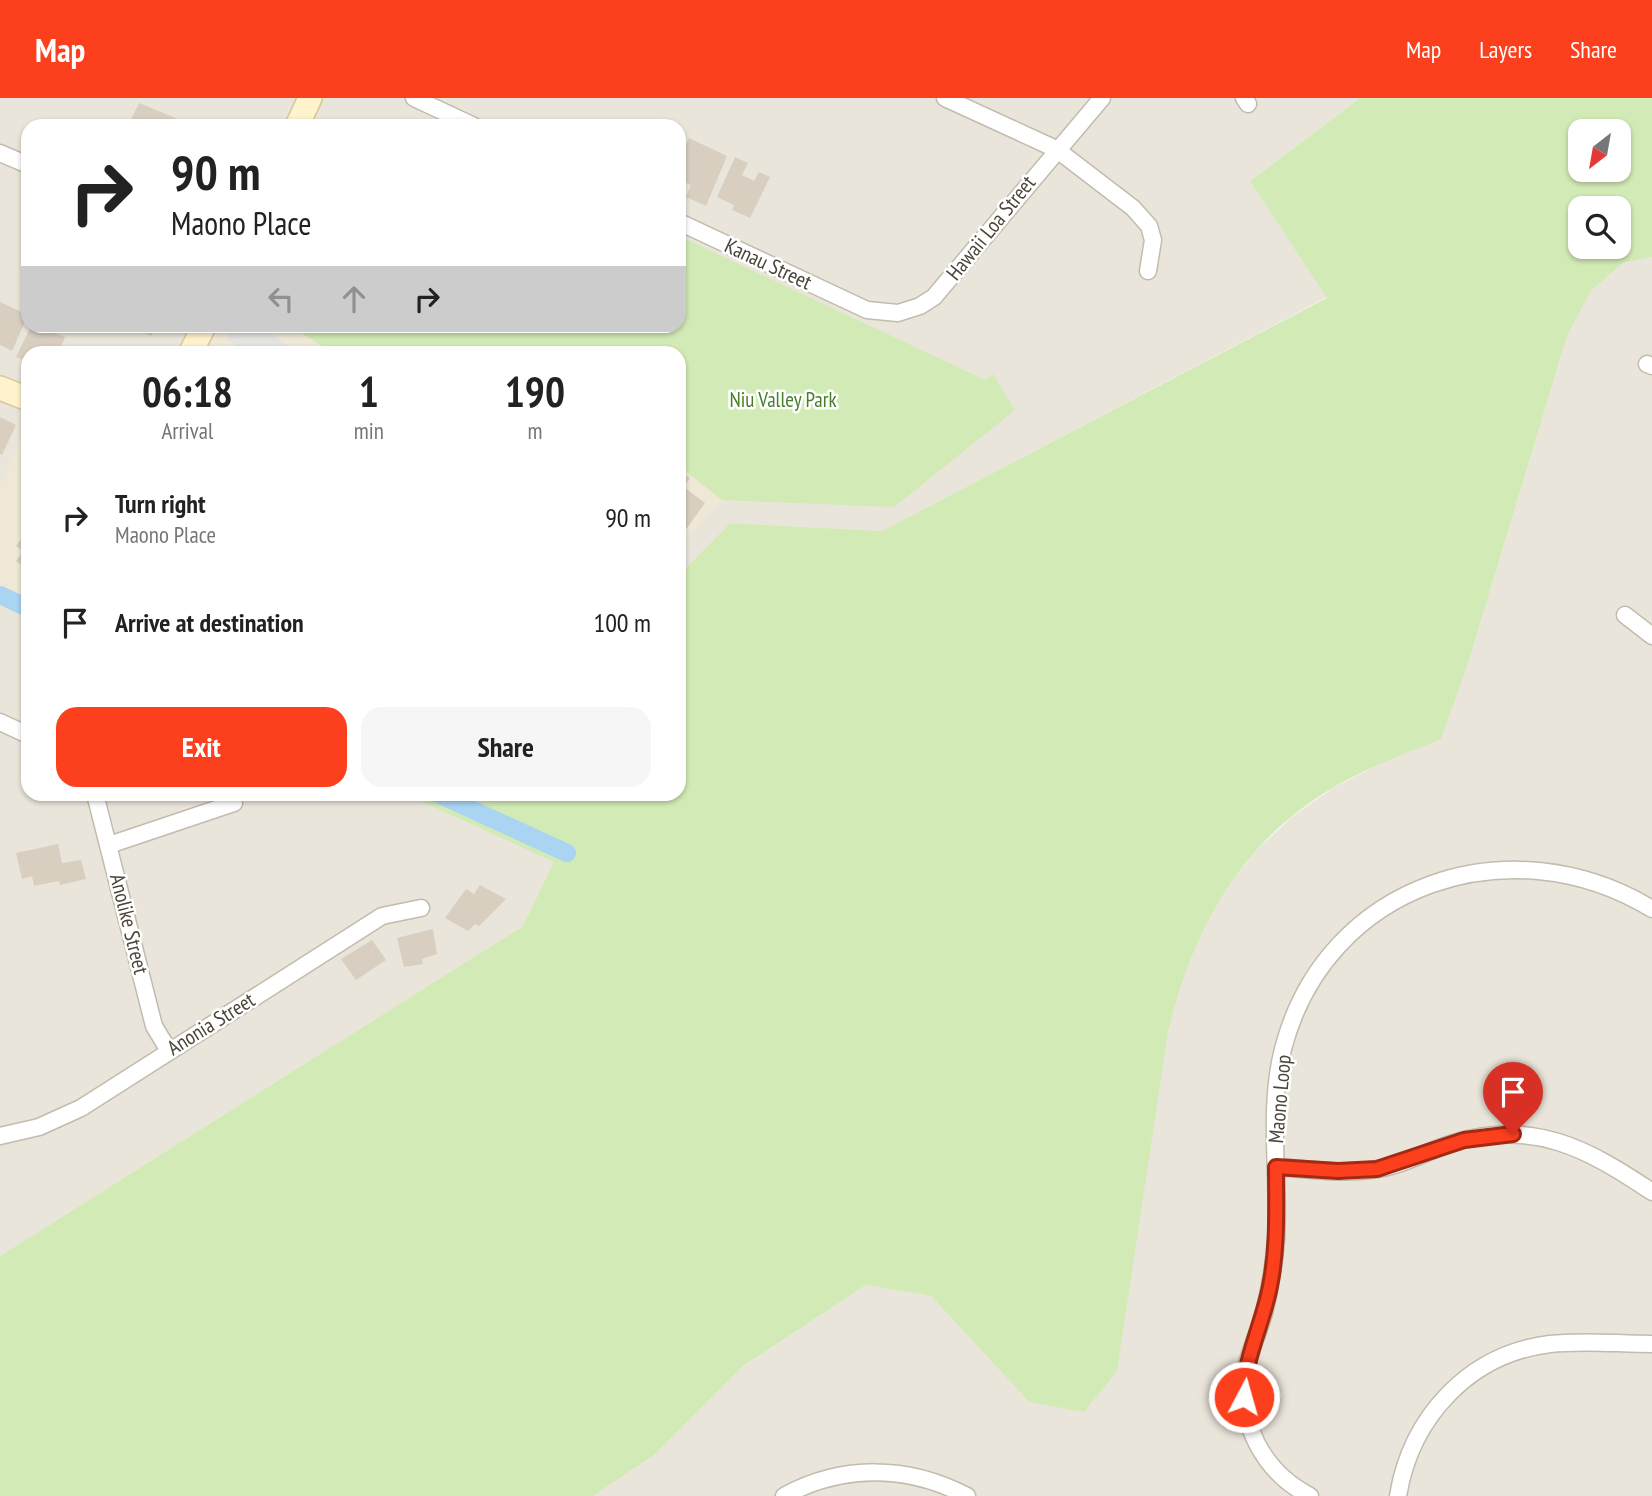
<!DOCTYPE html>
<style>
body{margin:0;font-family:"PT Sans Narrow",sans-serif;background:#f6f6f6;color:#222;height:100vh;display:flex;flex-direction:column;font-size:26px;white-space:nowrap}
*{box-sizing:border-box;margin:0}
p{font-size:23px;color:#767676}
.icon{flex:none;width:38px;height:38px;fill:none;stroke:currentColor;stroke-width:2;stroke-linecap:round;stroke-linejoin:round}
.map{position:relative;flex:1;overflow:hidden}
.drawer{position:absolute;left:21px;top:248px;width:665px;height:455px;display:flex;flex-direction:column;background:#fff;border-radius:21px;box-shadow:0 2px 5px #0004}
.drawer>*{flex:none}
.hud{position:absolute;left:21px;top:21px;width:665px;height:214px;border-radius:21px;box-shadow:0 2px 5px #0004;background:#fff;color:#222;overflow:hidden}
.needle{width:46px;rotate:211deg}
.buttons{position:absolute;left:1568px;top:21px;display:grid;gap:14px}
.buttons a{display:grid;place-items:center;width:63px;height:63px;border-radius:14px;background:#fff;box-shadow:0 2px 5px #0004;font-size:35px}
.pin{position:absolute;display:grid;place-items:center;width:60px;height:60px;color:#fff;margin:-72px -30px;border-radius:50% 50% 50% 0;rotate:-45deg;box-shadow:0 0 7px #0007}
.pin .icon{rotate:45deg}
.me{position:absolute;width:77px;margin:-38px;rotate:6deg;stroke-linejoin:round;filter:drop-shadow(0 0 5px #0008)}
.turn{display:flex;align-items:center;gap:24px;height:147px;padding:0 35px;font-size:32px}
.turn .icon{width:91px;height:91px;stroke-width:2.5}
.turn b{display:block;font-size:49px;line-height:60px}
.lanes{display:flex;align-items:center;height:66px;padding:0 35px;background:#0003;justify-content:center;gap:35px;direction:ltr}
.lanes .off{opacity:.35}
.eta{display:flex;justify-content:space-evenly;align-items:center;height:119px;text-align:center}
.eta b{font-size:42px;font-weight:800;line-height:49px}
.action{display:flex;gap:14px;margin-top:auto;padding:14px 35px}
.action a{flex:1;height:80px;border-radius:21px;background:#fc3f1d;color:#fff;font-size:28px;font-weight:800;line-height:80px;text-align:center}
.action a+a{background:#f6f6f6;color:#222}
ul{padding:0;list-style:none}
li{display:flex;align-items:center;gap:21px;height:105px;padding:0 35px}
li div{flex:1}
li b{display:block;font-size:26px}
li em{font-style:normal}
header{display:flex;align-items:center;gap:42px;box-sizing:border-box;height:98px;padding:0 35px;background:#fc3f1d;color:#fff}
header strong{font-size:33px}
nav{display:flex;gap:38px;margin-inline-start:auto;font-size:24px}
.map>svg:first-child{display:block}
</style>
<header>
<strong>Map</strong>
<nav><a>Map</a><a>Layers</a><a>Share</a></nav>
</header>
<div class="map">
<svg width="1652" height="1398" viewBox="0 0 1652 1398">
<rect width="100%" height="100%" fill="#f6f3ec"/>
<g fill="#eae5da" fill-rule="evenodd">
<path d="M 0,0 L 1360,0 L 1250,83 L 1327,199 L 882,433 L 730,425 L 679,477 L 679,256 L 28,256 L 28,696 L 414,697 L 413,699 L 555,764 L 523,828 L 0,1158 ZM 28,28 L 679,28 L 679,228 L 28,228 Z"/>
<path d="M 1652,159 L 1652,1398 L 593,1398 L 654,1357 L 743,1268 L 866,1187 L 931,1198 L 1029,1304 L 1168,934 L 1179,885 L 1198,838 L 1223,794 L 1255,754 L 1292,719 L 1333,690 L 1378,667 L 1470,559 L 1567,238 L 1591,193 L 1623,165 Z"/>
</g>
<g fill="#efe8d6">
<path d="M 219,228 L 291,228 L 332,255 L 206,256 Z"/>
<path d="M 28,326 L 28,503 L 0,491 L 0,387 Z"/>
<path d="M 679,368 L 722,402 L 679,447 Z"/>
</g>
<g fill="#d2eab5" fill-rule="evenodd">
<path d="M 1360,0 L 1652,0 L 1652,159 L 1623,165 L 1591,193 L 1567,238 L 1470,559 L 1441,641 C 1405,656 1368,669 1334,689 C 1240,744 1192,832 1168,934 L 1117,1273 L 1084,1314 L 1029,1304 L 931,1198 L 866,1187 L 743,1268 L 654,1357 L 593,1398 L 0,1398 L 0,1158 L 523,828 L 554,764 L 412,699 L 414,697 L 679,696 L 679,477 L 730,425 L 882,433 L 1327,200 L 1250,83 ZM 1580,33 L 1619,33 L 1619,72 L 1580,72 ZM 1619,110 L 1619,149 L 1580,149 L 1580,110 Z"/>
<path d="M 679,138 L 985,282 L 993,276 L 1015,312 L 894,409 L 722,402 L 679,368 L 679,256 L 332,255 L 291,228 L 679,228 Z"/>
</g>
<path fill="#e5e3e0" d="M 234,228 L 261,228 L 298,255 L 237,255 L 237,249 L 227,241 Z"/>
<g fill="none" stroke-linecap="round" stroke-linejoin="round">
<g stroke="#a9d4f2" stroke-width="18">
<path d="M 0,497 L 28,510"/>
<path d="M 438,696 L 567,755"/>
</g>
</g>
<g fill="#d8cfc1">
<path d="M 139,5 L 178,21 L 174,28 L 128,28 Z"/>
<path d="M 689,40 L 727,58 L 706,108 L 686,99 L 691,87 L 682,83 L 685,77 L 679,74 L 679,62 Z"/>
<path d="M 735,59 L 748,65 L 742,77 L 754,83 L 759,74 L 770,79 L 750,120 L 732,112 L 734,107 L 717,99 Z"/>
<path d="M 0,204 L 28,217 L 12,253 L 0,247 Z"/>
<path d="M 31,228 L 39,228 L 65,239 L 58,256 L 28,256 L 28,264 L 16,259 Z"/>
<path d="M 129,228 L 162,228 L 158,235 L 154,233 L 151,238 Z"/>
<path d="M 0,319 L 16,327 L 2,357 L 0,356 Z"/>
<path d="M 681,375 L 690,380 L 684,389 L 705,405 L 687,430 L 679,425 Z"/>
<path d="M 28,432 L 28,472 L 16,463 L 23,453 L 16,448 Z"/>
<path d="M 58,746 L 62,765 L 81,762 L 86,781 L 60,787 L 59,783 L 34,788 L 32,778 L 22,781 L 16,755 Z"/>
<path d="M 480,787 L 506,801 L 479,828 L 475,826 L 468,833 L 445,820 L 466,791 L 474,796 Z"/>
<path d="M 433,831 L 437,856 L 422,861 L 423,866 L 404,869 L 397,840 Z"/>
<path d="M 372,842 L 386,862 L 356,882 L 341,861 Z"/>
</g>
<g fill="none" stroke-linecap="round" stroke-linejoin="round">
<defs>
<g id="street">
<path d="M 414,0 L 474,28"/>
<path d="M 945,0 L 1056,51 L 1133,110 L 1149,128 L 1153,142 L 1148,173"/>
<path d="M 1244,0 L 1248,6"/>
<path d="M 0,55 L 28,67"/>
<path d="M 679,124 L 867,212 L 898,215 L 920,208 L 934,199 L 1102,0"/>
<path d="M 1647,266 L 1652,268"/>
<path d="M 1625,517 L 1652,538"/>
<path d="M 0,624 L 28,637"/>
<path d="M 95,696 L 154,928 L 169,953"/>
<path d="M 109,747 L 234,705"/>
<path d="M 0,1038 L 39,1029 L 81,1010 L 382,818 L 421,810"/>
<path d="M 1276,1069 C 1309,1071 1344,1077 1377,1071 C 1404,1067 1427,1053 1453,1045 C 1533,1021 1587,1050 1652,1094"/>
<path d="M 784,1398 C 843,1366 908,1367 967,1398"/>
<path d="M 1310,1398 C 1263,1374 1236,1323 1246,1270 C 1250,1251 1259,1234 1264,1215 C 1270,1191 1274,1166 1276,1142 C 1280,1079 1267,1013 1283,951 C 1326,785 1511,725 1652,811"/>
<path d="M 1398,1398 C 1411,1319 1469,1256 1550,1246 C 1583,1242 1618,1246 1652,1246"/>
</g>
<g id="secondary">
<path d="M 297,28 L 310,0"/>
<path d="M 190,256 L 204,228"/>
<path d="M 0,290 L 28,301"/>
</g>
</defs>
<use href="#street" stroke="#c2bbae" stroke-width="19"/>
<use href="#secondary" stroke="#d6c79b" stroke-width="26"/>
<use href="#street" stroke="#fff" stroke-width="16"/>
<use href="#secondary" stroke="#fff3cd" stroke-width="23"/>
</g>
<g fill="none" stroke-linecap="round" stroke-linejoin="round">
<defs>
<path id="route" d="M 1244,1299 C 1244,1260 1263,1226 1270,1188 C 1278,1149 1276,1109 1276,1069 L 1338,1073 L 1377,1071 L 1464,1042 L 1513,1036"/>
</defs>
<use href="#route" stroke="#a42913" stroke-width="18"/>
<use href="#route" stroke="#fc3f1d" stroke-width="12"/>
</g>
<g text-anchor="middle" stroke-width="5" stroke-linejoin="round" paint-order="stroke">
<g font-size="21" fill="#4b4439" stroke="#fff">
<text transform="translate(991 130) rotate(-51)" y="7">Hawaii Loa Street</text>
<text transform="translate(768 166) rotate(25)" y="7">Kanau Street</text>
<text transform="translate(129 826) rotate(76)" y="7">Anolike Street</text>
<text transform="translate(211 926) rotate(-32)" y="7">Anonia Street</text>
<text transform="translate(1280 1001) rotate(-85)" y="7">Maono Loop</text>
</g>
<g font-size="21" fill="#4a7f2a" stroke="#fff">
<text x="783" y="309">Niu Valley Park</text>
</g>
</g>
</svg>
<div class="buttons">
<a><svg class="needle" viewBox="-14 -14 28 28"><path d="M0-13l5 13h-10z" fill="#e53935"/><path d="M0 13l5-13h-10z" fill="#767676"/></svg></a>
<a><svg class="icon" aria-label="search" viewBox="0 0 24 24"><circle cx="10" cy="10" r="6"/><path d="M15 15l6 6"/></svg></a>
</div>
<div class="pin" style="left:1513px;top:1036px;background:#d93025"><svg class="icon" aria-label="arrive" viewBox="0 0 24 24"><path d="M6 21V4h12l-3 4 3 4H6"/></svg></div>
<svg class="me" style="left:1244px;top:1299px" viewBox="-20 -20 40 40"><circle r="17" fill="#fc3f1d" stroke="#fff" stroke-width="3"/><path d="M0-11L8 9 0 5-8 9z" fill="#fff"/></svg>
<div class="hud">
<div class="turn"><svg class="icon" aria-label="right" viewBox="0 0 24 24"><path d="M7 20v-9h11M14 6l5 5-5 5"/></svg><div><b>90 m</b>Maono Place</div></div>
<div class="lanes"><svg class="icon off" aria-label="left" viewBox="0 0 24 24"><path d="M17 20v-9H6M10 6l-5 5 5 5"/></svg><svg class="icon off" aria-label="ahead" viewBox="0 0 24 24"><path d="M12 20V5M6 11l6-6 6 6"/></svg><svg class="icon" aria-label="right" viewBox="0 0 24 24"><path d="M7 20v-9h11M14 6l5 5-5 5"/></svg></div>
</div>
<section class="drawer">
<div class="eta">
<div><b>06:18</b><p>Arrival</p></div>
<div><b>1</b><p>min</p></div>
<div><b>190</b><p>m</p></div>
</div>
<ul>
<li><svg class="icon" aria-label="right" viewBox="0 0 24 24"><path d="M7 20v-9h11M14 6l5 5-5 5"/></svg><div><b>Turn right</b><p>Maono Place</p></div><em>90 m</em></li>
<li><svg class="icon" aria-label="arrive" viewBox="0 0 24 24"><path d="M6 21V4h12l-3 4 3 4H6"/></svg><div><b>Arrive at destination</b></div><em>100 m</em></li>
</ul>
<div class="action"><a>Exit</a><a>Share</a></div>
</section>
</div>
